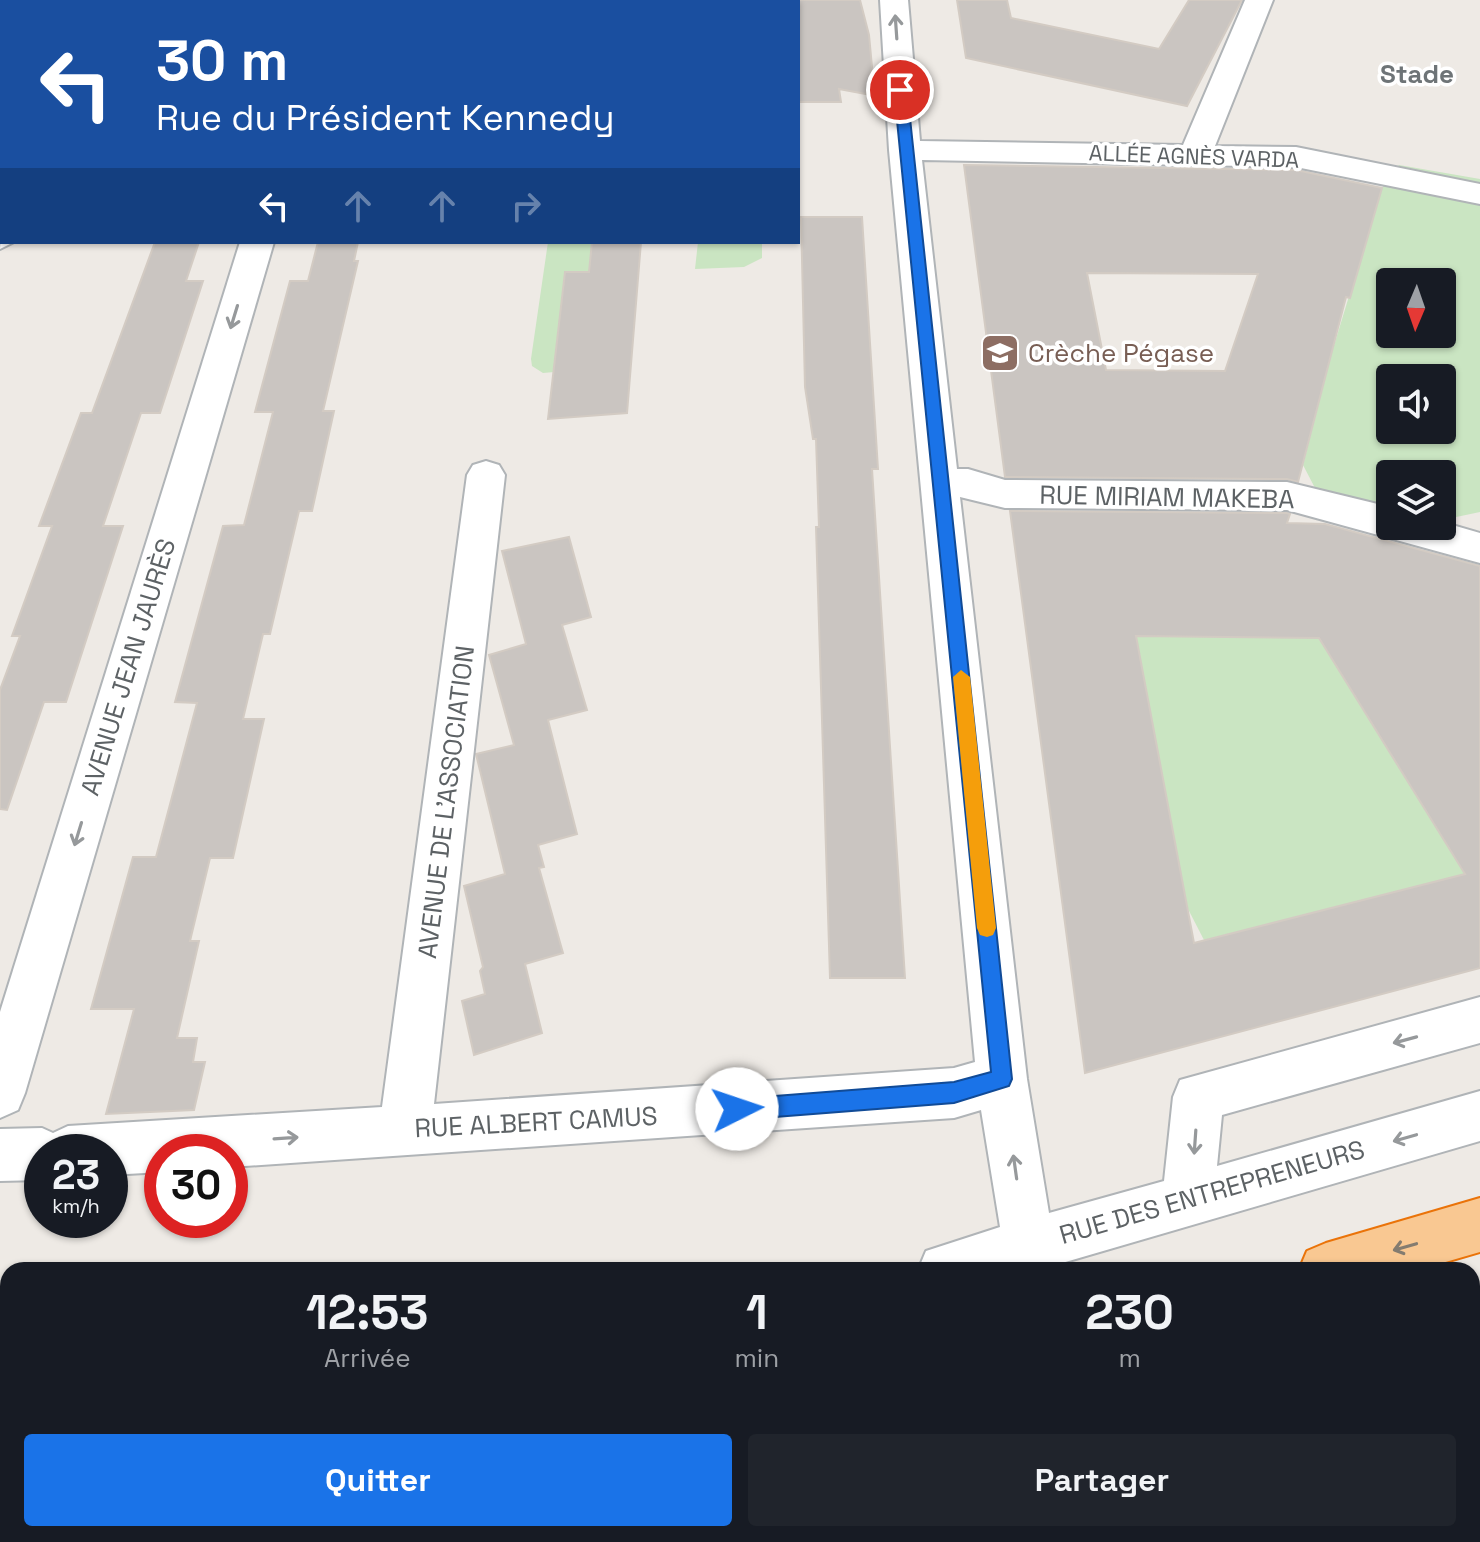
<!DOCTYPE html>
<html lang="fr">
<meta charset="utf-8">
<style>
body{margin:0;font-family:"Space Grotesk",sans-serif;background:#20242c;color:#f1f3f6;height:100vh;display:flex;flex-direction:column;font-size:30px;white-space:nowrap}
*{box-sizing:border-box;margin:0}
p{font-size:26px;color:#9ea1a6}
.icon{flex:none;width:44px;height:44px;fill:none;stroke:currentColor;stroke-width:2;stroke-linecap:round;stroke-linejoin:round}
.map{position:relative;flex:1;overflow:hidden}
.panel{position:absolute;left:0px;top:1262px;width:1480px;height:280px;display:flex;flex-direction:column;background:#171b24;border-radius:24px 24px 0 0;box-shadow:0 2px 6px #0004}
.panel>*{flex:none}
.top-card{position:absolute;left:0px;top:0px;width:800px;height:244px;box-shadow:0 2px 6px #0004;background:#1a4fa0;color:#fff;overflow:hidden}
.needle{width:52px;rotate:182deg}
.buttons{position:absolute;left:1376px;top:268px;display:grid;gap:16px}
.buttons a{display:grid;place-items:center;width:80px;height:80px;border-radius:8px;background:#171b24;box-shadow:0 2px 6px #0004;font-size:40px}
.speed{position:absolute;left:24px;top:1134px;display:flex;gap:16px;font-size:40px;font-weight:700;text-align:center}
.speed>*{display:grid;place-content:center;width:104px;height:104px;border-radius:50%;background:#171b24;box-shadow:0 2px 6px #0004;line-height:1}
.speed small{font-size:20px;font-weight:400}
.speed .limit{border:12px solid #d22;background:#fff;color:#111}
.pin{position:absolute;display:grid;place-items:center;width:68px;height:68px;color:#fff;margin:-34px;border:4px solid #fff;border-radius:50%;box-shadow:0 2px 8px #0007}
.me{position:absolute;width:88px;margin:-44px;rotate:86deg;stroke-linejoin:round;filter:drop-shadow(0 0 6px #0008)}
.turn{display:flex;align-items:center;gap:28px;height:168px;padding:0 24px;font-size:36px}
.turn .icon{width:104px;height:104px;stroke-width:2.5}
.turn b{display:block;font-size:56px;line-height:68px}
.lanes{display:flex;align-items:center;height:76px;padding:0 24px;background:#0003;justify-content:center;gap:40px;direction:ltr}
.lanes .off{opacity:.35}
.eta{display:flex;justify-content:space-evenly;align-items:center;height:136px;text-align:center}
.eta b{font-size:48px;font-weight:600;line-height:56px}
.action{display:flex;gap:16px;margin-top:auto;padding:16px 24px}
.action a{flex:1;height:92px;border-radius:8px;background:#1a73e8;color:#fff;font-size:32px;font-weight:600;line-height:92px;text-align:center}
.action a+a{background:#20242c;color:#f1f3f6}
.map>svg:first-child{display:block}
</style>
<div class="map">
<svg width="1480" height="1542" viewBox="0 0 1480 1542">
<rect width="100%" height="100%" fill="#eeeae5"/>
<g fill="#cae5c2" fill-rule="evenodd">
<path d="M 1399,165 L 1480,179 L 1480,512 L 1442,520 L 1442,474 L 1390,474 L 1390,510 L 1315,488 L 1303,465 L 1332,352 L 1382,188 ZM 1390,282 L 1442,282 L 1442,334 L 1390,334 ZM 1390,378 L 1442,378 L 1442,430 L 1390,430 Z"/>
<path d="M 548,242 L 592,242 L 589,272 L 565,272 L 554,372 L 543,373 L 532,366 L 531,359 Z"/>
<path d="M 698,242 L 762,242 L 762,258 L 744,267 L 695,269 Z"/>
<path d="M 1135,636 L 1319,638 L 1465,874 L 1204,940 L 1188,909 Z"/>
</g>
<g fill="#cac5c1" stroke="#d3cbc3" stroke-width="2" fill-rule="evenodd">
<path d="M 798,0 L 860,0 L 869,35 L 872,67 L 866,94 L 839,89 L 841,102 L 798,102 Z"/>
<path d="M 957,0 L 1007,0 L 1011,18 L 1159,49 L 1189,0 L 1242,0 L 1187,106 L 966,58 Z"/>
<path d="M 964,165 L 1296,170 L 1382,188 L 1350,298 L 1346,297 L 1298,482 L 1287,479 L 1005,477 ZM 1087,273 L 1258,274 L 1225,371 L 1106,370 Z"/>
<path d="M 801,217 L 862,217 L 878,469 L 872,469 L 905,978 L 830,978 L 816,527 L 819,527 L 816,439 L 813,439 L 805,387 Z"/>
<path d="M 155,242 L 199,242 L 186,281 L 203,281 L 160,413 L 141,413 L 103,526 L 123,526 L 66,702 L 44,702 L 7,810 L 0,809 L 0,690 L 20,636 L 12,636 L 52,526 L 39,526 L 81,413 L 92,413 Z"/>
<path d="M 318,242 L 358,242 L 354,261 L 358,261 L 323,411 L 334,411 L 312,511 L 299,511 L 270,634 L 263,634 L 243,719 L 264,719 L 233,858 L 210,858 L 190,941 L 199,941 L 177,1038 L 197,1038 L 193,1062 L 205,1062 L 194,1110 L 106,1114 L 134,1009 L 91,1009 L 133,857 L 156,857 L 197,703 L 175,702 L 223,526 L 244,525 L 273,412 L 255,412 L 290,281 L 308,281 Z"/>
<path d="M 592,242 L 641,242 L 627,413 L 548,419 L 565,272 L 589,272 Z"/>
<path d="M 1010,511 L 1287,513 L 1290,514 L 1287,523 L 1325,524 L 1480,566 L 1480,968 L 1085,1073 ZM 1136,636 L 1319,638 L 1465,874 L 1194,943 Z"/>
<path d="M 569,537 L 591,617 L 562,625 L 587,710 L 548,720 L 577,834 L 538,845 L 544,867 L 539,868 L 563,953 L 525,964 L 542,1033 L 474,1055 L 462,1001 L 485,994 L 480,971 L 483,967 L 464,886 L 505,874 L 476,754 L 514,745 L 489,655 L 526,644 L 502,551 Z"/>
</g>
<g fill="none" stroke-linecap="round" stroke-linejoin="round">
<defs>
<g id="minor">
<rect x="315" y="0" width="28" height="2"/>
<path d="M 880,0 L 908,0 L 920,141 L 1183,145 L 1245,0 L 1273,0 L 1215,146 L 1296,147 L 1480,184 L 1480,204 L 1296,167 L 922,160 L 957,469 L 968,469 L 1005,480 L 1287,482 L 1390,507 L 1390,526 L 1442,526 L 1442,522 L 1480,533 L 1480,563 L 1287,510 L 1005,508 L 960,497 L 1027,1079 L 1049,1213 L 1164,1181 L 1173,1097 L 1180,1080 L 1480,997 L 1480,1043 L 1222,1115 L 1217,1166 L 1480,1091 L 1480,1141 L 1038,1270 L 918,1270 L 926,1251 L 1000,1227 L 981,1110 L 954,1118 L 230,1167 L 230,1152 L 162,1152 L 162,1172 L 110,1175 L 110,1152 L 42,1152 L 42,1180 L 0,1181 L 0,1129 L 42,1128 L 53,1133 L 68,1126 L 382,1107 L 467,475 L 473,465 L 486,461 L 499,465 L 505,475 L 434,1104 L 954,1068 L 975,1062 L 889,150 Z"/>
<rect x="0" y="124" width="2" height="18"/>
<rect x="0" y="185" width="2" height="20"/>
<path d="M 2,222 L 2,242 L 14,242 L 0,249 Z"/>
<path d="M 240,242 L 274,242 L 25,1093 L 18,1110 L 0,1118 L 0,1012 Z"/>
<path d="M 184,1534 L 260,1534 L 256,1542 L 181,1542 Z"/>
</g>
<g id="highway">
<path d="M 1480,1198 L 1480,1252 L 1418,1270 L 1299,1270 L 1307,1251 L 1326,1243 Z"/>
<path d="M 1480,1390 L 1480,1448 L 1472,1451 L 1472,1393 Z"/>
<path d="M 497,1534 L 574,1534 L 570,1542 L 494,1542 Z"/>
<path d="M 1092,1534 L 1171,1534 L 1167,1542 L 1089,1542 Z"/>
</g>
</defs>
<use href="#minor" stroke="#b0b4b7" stroke-width="4"/>
<use href="#highway" stroke="#ea7309" stroke-width="4"/>
<use href="#minor" fill="#fff" fill-rule="evenodd"/>
<use href="#highway" fill="#f9c892" fill-rule="evenodd"/>
</g>
<defs><path id="oneway-shaft" d="M-6 0H5M1.5-3L5.5 0L1.5 3" fill="none" stroke-width="1.6" stroke-linecap="round" stroke-linejoin="round" transform="scale(2)"/></defs>
<g stroke="#96999b">
<use href="#oneway-shaft" transform="translate(896 27) rotate(-94)"/>
<use href="#oneway-shaft" transform="translate(234 317) rotate(107)"/>
<use href="#oneway-shaft" transform="translate(78 834) rotate(107)"/>
<use href="#oneway-shaft" transform="translate(1405 1040) rotate(165)"/>
<use href="#oneway-shaft" transform="translate(286 1138) rotate(-4)"/>
<use href="#oneway-shaft" transform="translate(1405 1138) rotate(164)"/>
<use href="#oneway-shaft" transform="translate(1195 1142) rotate(94)"/>
<use href="#oneway-shaft" transform="translate(1015 1167) rotate(-98)"/>
</g>
<use stroke="#847c70" href="#oneway-shaft" transform="translate(1405 1247) rotate(164)"/>
<path fill="#1a73e8" stroke="#114b97" stroke-width="2" d="M 900,86 L 907,90 L 1012,1079 L 1009,1086 L 954,1103 L 737,1120 L 730,1117 L 727,1109 L 730,1102 L 737,1099 L 954,1082 L 991,1072 L 894,90 Z"/>
<path fill="#f59e0b" d="M 961,670 L 970,677 L 996,928 L 993,935 L 987,937 L 980,935 L 977,928 L 953,677 Z"/>
<defs>
<symbol id="school-square" viewBox="-11 -11 22 22"><rect x="-9" y="-9" width="18" height="18" rx="4" fill="#8d6e63" stroke="#fff"/><path d="M0-5L7-2L0 1L-7-2ZM-4 1L0 2.5L4 1V4Q0 6-4 4Z" fill="#fff"/></symbol>
</defs>
<g fill-rule="evenodd">
<use href="#school-square" x="978" y="331" width="44" height="44"/>
</g>
<g text-anchor="middle" stroke-width="7" stroke-linejoin="round" paint-order="stroke">
<g font-size="22" fill="#5d6265" stroke="#fff">
<text transform="translate(1194 156) rotate(2)" y="8">ALLÉE AGNÈS VARDA</text>
</g>
<g font-size="26" font-weight="bold" fill="#6e7477" stroke="#fff">
<text x="1417" y="83">Stade</text>
</g>
<g font-size="26" fill="#785e54" stroke="#fff" text-anchor="start">
<text x="1028" y="362">Crèche Pégase</text>
</g>
<g font-size="26" fill="#5d6265" stroke="#fff">
<text transform="translate(1167 497) rotate(1)" y="9">RUE MIRIAM MAKEBA</text>
<text transform="translate(128 667) rotate(-73)" y="9">AVENUE JEAN JAURÈS</text>
<text transform="translate(446 802) rotate(-83)" y="9">AVENUE DE L'ASSOCIATION</text>
<text transform="translate(536 1122) rotate(-3)" y="9">RUE ALBERT CAMUS</text>
<text transform="translate(1212 1192) rotate(-16)" y="9">RUE DES ENTREPRENEURS</text>
</g>
</g>
</svg>
<div class="buttons">
<a><svg class="needle" viewBox="-14 -14 28 28"><path d="M0-13l5 13h-10z" fill="#e53935"/><path d="M0 13l5-13h-10z" fill="#9ea1a6"/></svg></a>
<a><svg class="icon" aria-label="sound" viewBox="0 0 24 24"><path d="M4 9h4l5-4v14l-5-4H4zM17 9q2 3 0 6"/></svg></a>
<a><svg class="icon" aria-label="layers" viewBox="0 0 24 24"><path d="M12 4l9 5-9 5-9-5zM3 14l9 5 9-5"/></svg></a>
</div>
<div class="speed"><div>23<small>km/h</small></div><div class="limit">30</div></div>
<div class="pin" style="left:900px;top:90px;background:#d93025"><svg class="icon" aria-label="arrive" viewBox="0 0 24 24"><path d="M6 21V4h12l-3 4 3 4H6"/></svg></div>
<svg class="me" style="left:737px;top:1109px" viewBox="-20 -20 40 40"><circle r="19" fill="#fff"/><path d="M0-13L10 11 0 6-10 11z" fill="#1a73e8"/></svg>
<div class="top-card">
<div class="turn"><svg class="icon" aria-label="left" viewBox="0 0 24 24"><path d="M17 20v-9H6M10 6l-5 5 5 5"/></svg><div><b>30 m</b>Rue du Président Kennedy</div></div>
<div class="lanes"><svg class="icon" aria-label="left" viewBox="0 0 24 24"><path d="M17 20v-9H6M10 6l-5 5 5 5"/></svg><svg class="icon off" aria-label="ahead" viewBox="0 0 24 24"><path d="M12 20V5M6 11l6-6 6 6"/></svg><svg class="icon off" aria-label="ahead" viewBox="0 0 24 24"><path d="M12 20V5M6 11l6-6 6 6"/></svg><svg class="icon off" aria-label="right" viewBox="0 0 24 24"><path d="M7 20v-9h11M14 6l5 5-5 5"/></svg></div>
</div>
<section class="panel">
<div class="eta">
<div><b>12:53</b><p>Arrivée</p></div>
<div><b>1</b><p>min</p></div>
<div><b>230</b><p>m</p></div>
</div>
<div class="action"><a>Quitter</a><a>Partager</a></div>
</section>
</div>
